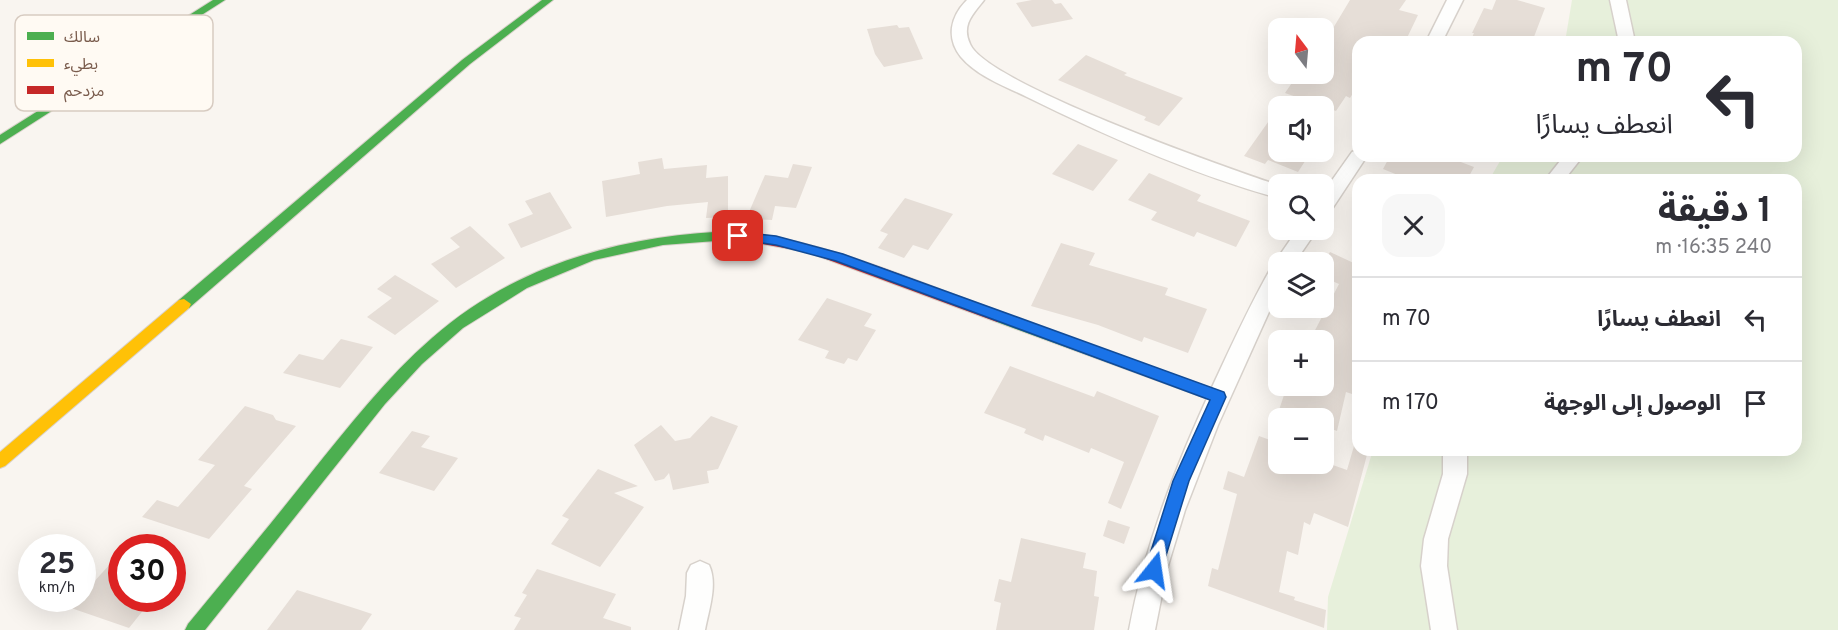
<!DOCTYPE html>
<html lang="ar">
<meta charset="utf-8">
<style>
body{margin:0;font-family:Overpass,"Noto Sans Arabic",sans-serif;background:#f7f7f7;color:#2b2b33;direction:rtl;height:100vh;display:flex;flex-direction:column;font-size:22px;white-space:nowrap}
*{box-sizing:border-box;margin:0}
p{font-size:20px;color:#7c7c81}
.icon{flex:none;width:33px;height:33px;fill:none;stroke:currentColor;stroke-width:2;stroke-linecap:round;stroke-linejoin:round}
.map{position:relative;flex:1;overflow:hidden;direction:ltr}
.panel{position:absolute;left:1352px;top:174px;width:450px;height:282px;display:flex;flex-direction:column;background:#fff;border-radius:18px;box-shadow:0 6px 24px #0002;direction:rtl}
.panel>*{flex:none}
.top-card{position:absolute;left:1352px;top:36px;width:450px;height:126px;border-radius:18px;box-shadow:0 6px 24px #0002;direction:rtl;background:#fff;color:#2b2b33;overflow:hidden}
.needle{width:39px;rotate:344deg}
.fabs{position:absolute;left:1268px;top:18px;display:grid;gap:12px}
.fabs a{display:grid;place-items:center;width:66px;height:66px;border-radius:12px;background:#fff;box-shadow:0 6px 24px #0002;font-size:30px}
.speed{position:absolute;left:18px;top:534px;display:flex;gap:12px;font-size:30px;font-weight:700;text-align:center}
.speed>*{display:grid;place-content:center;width:78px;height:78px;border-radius:50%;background:#fff;box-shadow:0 6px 24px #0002;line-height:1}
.speed small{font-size:15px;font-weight:400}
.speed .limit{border:9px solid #d22;background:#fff;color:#111}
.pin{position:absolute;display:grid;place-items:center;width:51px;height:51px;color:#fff;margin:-26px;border-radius:12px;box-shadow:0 3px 9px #0006}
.me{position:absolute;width:66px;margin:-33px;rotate:15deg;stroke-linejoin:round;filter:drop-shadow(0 0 4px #0008)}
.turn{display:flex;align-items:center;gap:21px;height:126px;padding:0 30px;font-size:27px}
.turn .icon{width:78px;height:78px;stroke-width:2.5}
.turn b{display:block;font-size:42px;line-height:51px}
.round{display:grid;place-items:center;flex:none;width:63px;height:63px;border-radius:18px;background:#f7f7f7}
.headline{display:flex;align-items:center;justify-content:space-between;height:102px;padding:0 30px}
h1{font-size:36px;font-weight:700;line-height:45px}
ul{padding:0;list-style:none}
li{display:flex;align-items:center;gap:18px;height:84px;padding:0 30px;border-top:2px solid #e1e1e2}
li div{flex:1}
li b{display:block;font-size:22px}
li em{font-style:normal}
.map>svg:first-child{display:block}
</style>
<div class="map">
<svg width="1838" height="630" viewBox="0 0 1838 630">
<rect width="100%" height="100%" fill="#f9f5f0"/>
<path fill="#e7f0db" d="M 1572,0 L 1838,0 L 1838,630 L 1327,630 L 1328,597 L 1373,450 L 1796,450 L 1796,180 L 1489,180 L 1503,156 L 1796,156 L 1796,42 L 1565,42 Z"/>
<g fill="#e6ded7">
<path d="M 1032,0 L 1052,0 L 1055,4 L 1061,3 L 1073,19 L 1032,27 L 1016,3 Z"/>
<path d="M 1350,0 L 1406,0 L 1399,10 L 1418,15 L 1405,42 L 1358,42 L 1358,85 L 1350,98 L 1346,96 L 1336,111 L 1285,93 L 1298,74 L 1323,74 L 1323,45 Z"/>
<path d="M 1496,0 L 1517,0 L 1545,8 L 1532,42 L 1470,42 L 1474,33 L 1472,33 L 1484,8 L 1492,10 Z"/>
<path d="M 897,25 L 899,28 L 909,27 L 923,59 L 884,67 L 875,54 L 867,29 Z"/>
<path d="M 1086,55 L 1127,73 L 1124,75 L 1183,98 L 1159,126 L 1144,120 L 1146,117 L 1058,80 Z"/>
<path d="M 1278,108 L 1278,152 L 1311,152 L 1298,172 L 1268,160 L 1265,164 L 1244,156 Z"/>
<path d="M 1078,144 L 1118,160 L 1093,191 L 1052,174 Z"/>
<path d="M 1390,156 L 1398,156 L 1414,162 L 1417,156 L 1445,156 L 1474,167 L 1467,180 L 1410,180 L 1383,169 Z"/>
<path d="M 662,158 L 664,169 L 707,165 L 706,178 L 728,176 L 728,217 L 706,218 L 708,202 L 667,206 L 606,217 L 602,181 L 640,174 L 638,162 Z"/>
<path d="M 793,164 L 812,167 L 796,208 L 775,206 L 772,220 L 746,219 L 765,175 L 788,178 Z"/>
<path d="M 1149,173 L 1201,195 L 1197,201 L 1250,221 L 1236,247 L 1197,232 L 1194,237 L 1151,220 L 1157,212 L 1128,200 Z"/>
<path d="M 550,192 L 572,228 L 521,248 L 508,224 L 533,214 L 525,201 Z"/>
<path d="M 905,198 L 953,214 L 928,250 L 913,245 L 904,258 L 878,248 L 888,234 L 880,231 Z"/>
<path d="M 470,226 L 505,258 L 456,288 L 431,264 L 460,247 L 450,238 Z"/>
<path d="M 1061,243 L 1095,253 L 1089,265 L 1168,288 L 1165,295 L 1207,309 L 1188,353 L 1144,337 L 1142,342 L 1098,325 L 1031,306 Z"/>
<path d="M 1330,252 L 1358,265 L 1358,396 L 1346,392 L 1337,431 L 1323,426 L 1323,418 L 1303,418 L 1279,410 L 1286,389 L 1304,396 L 1307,386 L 1323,386 L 1323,340 L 1311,338 L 1339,284 L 1323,277 L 1323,263 Z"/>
<path d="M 395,275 L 439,301 L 395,335 L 367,317 L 392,298 L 377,289 Z"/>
<path d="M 827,298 L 872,314 L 864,326 L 876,330 L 857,361 L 848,358 L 844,364 L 825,358 L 829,351 L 798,340 Z"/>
<path d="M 341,339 L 373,347 L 340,388 L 283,373 L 299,354 L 323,360 Z"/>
<path d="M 1010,366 L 1094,397 L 1097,391 L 1159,416 L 1121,509 L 1108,503 L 1124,462 L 1091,448 L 1089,453 L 1045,435 L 1043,441 L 1024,433 L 1026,429 L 984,413 Z"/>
<path d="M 245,406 L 273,415 L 276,420 L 296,426 L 244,486 L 252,489 L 209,539 L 142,517 L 157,500 L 178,507 L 215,465 L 198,460 Z"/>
<path d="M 711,416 L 738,426 L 718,469 L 707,471 L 709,483 L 673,490 L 669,473 L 664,479 L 655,481 L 634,445 L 661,425 L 675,441 L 690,438 Z"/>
<path d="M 412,431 L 430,436 L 421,447 L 458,458 L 434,491 L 379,473 Z"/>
<path d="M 1259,436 L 1278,443 L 1278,464 L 1330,464 L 1347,470 L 1354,446 L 1358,447 L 1358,450 L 1368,451 L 1348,527 L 1314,513 L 1310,525 L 1304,522 L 1298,555 L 1287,551 L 1279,592 L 1295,597 L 1294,600 L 1326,610 L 1324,628 L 1208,586 L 1212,568 L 1218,570 L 1237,494 L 1223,489 L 1228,471 L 1244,477 Z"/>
<path d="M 598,469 L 638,486 L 614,493 L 644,507 L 600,567 L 551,544 L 569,519 L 562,516 Z"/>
<path d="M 1108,520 L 1130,527 L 1124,544 L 1103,536 Z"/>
<path d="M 1021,538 L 1086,553 L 1083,568 L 1097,571 L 1094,596 L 1099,597 L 1094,630 L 996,630 L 1001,603 L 994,601 L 999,579 L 1011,582 Z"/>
<path d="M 122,551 L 122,598 L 153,598 L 129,628 L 71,608 L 79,598 L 82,598 L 82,595 Z"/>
<path d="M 537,569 L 616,594 L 603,618 L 631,627 L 631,630 L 514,630 L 521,618 L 514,616 L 527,595 L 522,593 Z"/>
<path d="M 297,590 L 357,609 L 372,614 L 361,630 L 267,630 Z"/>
</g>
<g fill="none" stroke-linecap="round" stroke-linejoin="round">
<defs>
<g id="street">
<path d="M 967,0 L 984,0 C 973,14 961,25 970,44 C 986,83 1229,169 1278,185 L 1278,198 C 1192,174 1108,137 1027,97 C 1005,86 978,77 961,57 C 946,38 950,17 967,0 Z"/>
<path d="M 1447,0 L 1463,0 L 1442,42 L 1426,42 Z"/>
<path d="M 1610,0 L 1626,0 L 1635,42 L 1619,42 Z"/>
<path d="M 1358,150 L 1358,156 L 1367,156 L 1330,212 L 1323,214 L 1323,193 L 1352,152 Z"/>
<path d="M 1564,156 L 1583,156 L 1564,180 L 1545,180 Z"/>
<path d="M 1297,230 L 1317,230 L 1295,262 L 1278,262 L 1278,292 L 1218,425 L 1185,510 L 1167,569 L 1155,630 L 1129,630 C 1145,543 1177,463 1214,383 C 1232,344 1250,305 1271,268 L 1277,266 L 1275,262 Z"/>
<path d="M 1443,450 L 1467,450 L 1467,474 L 1448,539 L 1447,566 L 1457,630 L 1431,630 L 1421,566 L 1424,539 L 1443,474 Z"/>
<path d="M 700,561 L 709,565 C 718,584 709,609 705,630 L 679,630 L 686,596 L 687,573 L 691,565 Z"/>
</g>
<g id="fast">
<path d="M 213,0 L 225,0 L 0,144 L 0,135 Z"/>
<path d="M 542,0 L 553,0 L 470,64 L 189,308 L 179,308 L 177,304 L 179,300 L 462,60 Z"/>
<path d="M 738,231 L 742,233 L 744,236 L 742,239 L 663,245 L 594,260 L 527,288 L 463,328 L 422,364 L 385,404 L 205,630 L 185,630 L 188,624 C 229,574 271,524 311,473 C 349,426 386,378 432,338 C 517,263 627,234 738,231 Z"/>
<path d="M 1002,313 L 1224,393 L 1226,397 L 1224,401 L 1219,403 L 997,322 L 995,318 L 997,314 Z"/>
</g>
<path id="slow" d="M 184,299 L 191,304 L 189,308 L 5,466 L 0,468 L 0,452 L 179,300 Z"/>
<path id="jam" d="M 738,231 C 831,242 919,283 1007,314 L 1009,318 L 1007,322 L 997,322 L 807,252 L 734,239 L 732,236 L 734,233 Z"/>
</defs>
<use href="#street" stroke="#d7d1cb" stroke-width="3"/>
<use href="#fast" stroke="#d9d2cb" stroke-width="2"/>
<use href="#slow" stroke="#d9d2cb" stroke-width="2"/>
<use href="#jam" stroke="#d9d2cb" stroke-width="2"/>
<use href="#street" fill="#fefefd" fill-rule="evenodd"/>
<use href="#fast" fill="#4caf50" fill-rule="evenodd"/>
<use href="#slow" fill="#ffc107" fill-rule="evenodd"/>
<use href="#jam" fill="#c62828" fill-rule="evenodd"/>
</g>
<path fill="#1a73e8" stroke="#114b97" stroke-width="1.5" d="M 738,232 L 776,236 L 843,254 L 1224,392 L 1226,397 L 1189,481 L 1160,575 L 1154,578 L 1148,575 L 1145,570 L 1173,481 L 1210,400 L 836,261 L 776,245 L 733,239 L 731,236 L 733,233 Z"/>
<rect x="15" y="15" width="198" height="96" rx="9" fill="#fffaf3" stroke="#d7cbc1" stroke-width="1.5"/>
<rect x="27" y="32" width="27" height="8" fill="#4caf50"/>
<rect x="27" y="59" width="27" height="8" fill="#ffc107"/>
<rect x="27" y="86" width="27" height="8" fill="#c62828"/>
<g font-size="16" fill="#7a5c4d">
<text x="64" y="42">سالك</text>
<text x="64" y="69">بطيء</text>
<text x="64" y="96">مزدحم</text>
</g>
</svg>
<div class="fabs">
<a><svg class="needle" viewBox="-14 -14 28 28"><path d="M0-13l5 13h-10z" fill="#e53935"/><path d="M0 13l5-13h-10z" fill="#7c7c81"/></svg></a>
<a><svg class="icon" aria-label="sound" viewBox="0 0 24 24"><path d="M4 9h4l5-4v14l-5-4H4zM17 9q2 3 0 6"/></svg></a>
<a><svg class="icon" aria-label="search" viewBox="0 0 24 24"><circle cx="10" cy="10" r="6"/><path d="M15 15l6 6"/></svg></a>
<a><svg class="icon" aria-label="layers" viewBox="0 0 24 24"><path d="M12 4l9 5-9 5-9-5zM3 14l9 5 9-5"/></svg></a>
<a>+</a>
<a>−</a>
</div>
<div class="speed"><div>25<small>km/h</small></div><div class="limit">30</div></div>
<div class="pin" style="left:738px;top:236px;background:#d93025"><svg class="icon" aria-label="arrive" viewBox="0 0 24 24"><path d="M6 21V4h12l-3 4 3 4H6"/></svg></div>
<svg class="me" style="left:1154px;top:570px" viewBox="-20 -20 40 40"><path d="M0-17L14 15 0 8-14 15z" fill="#1a73e8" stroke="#fff" stroke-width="4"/></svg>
<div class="top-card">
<div class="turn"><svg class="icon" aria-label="left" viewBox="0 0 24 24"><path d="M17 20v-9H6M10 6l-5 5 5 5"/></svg><div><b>70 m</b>انعطف يسارًا</div></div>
</div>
<section class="panel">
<div class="headline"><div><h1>1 دقيقة</h1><p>240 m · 16:35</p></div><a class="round"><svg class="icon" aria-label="close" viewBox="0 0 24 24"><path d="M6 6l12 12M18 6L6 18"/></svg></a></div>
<ul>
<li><svg class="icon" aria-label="left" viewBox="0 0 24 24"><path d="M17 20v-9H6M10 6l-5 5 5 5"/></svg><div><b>انعطف يسارًا</b></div><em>70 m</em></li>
<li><svg class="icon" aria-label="arrive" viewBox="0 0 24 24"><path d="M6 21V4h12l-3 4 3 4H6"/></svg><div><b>الوصول إلى الوجهة</b></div><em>170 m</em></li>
</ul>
</section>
</div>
